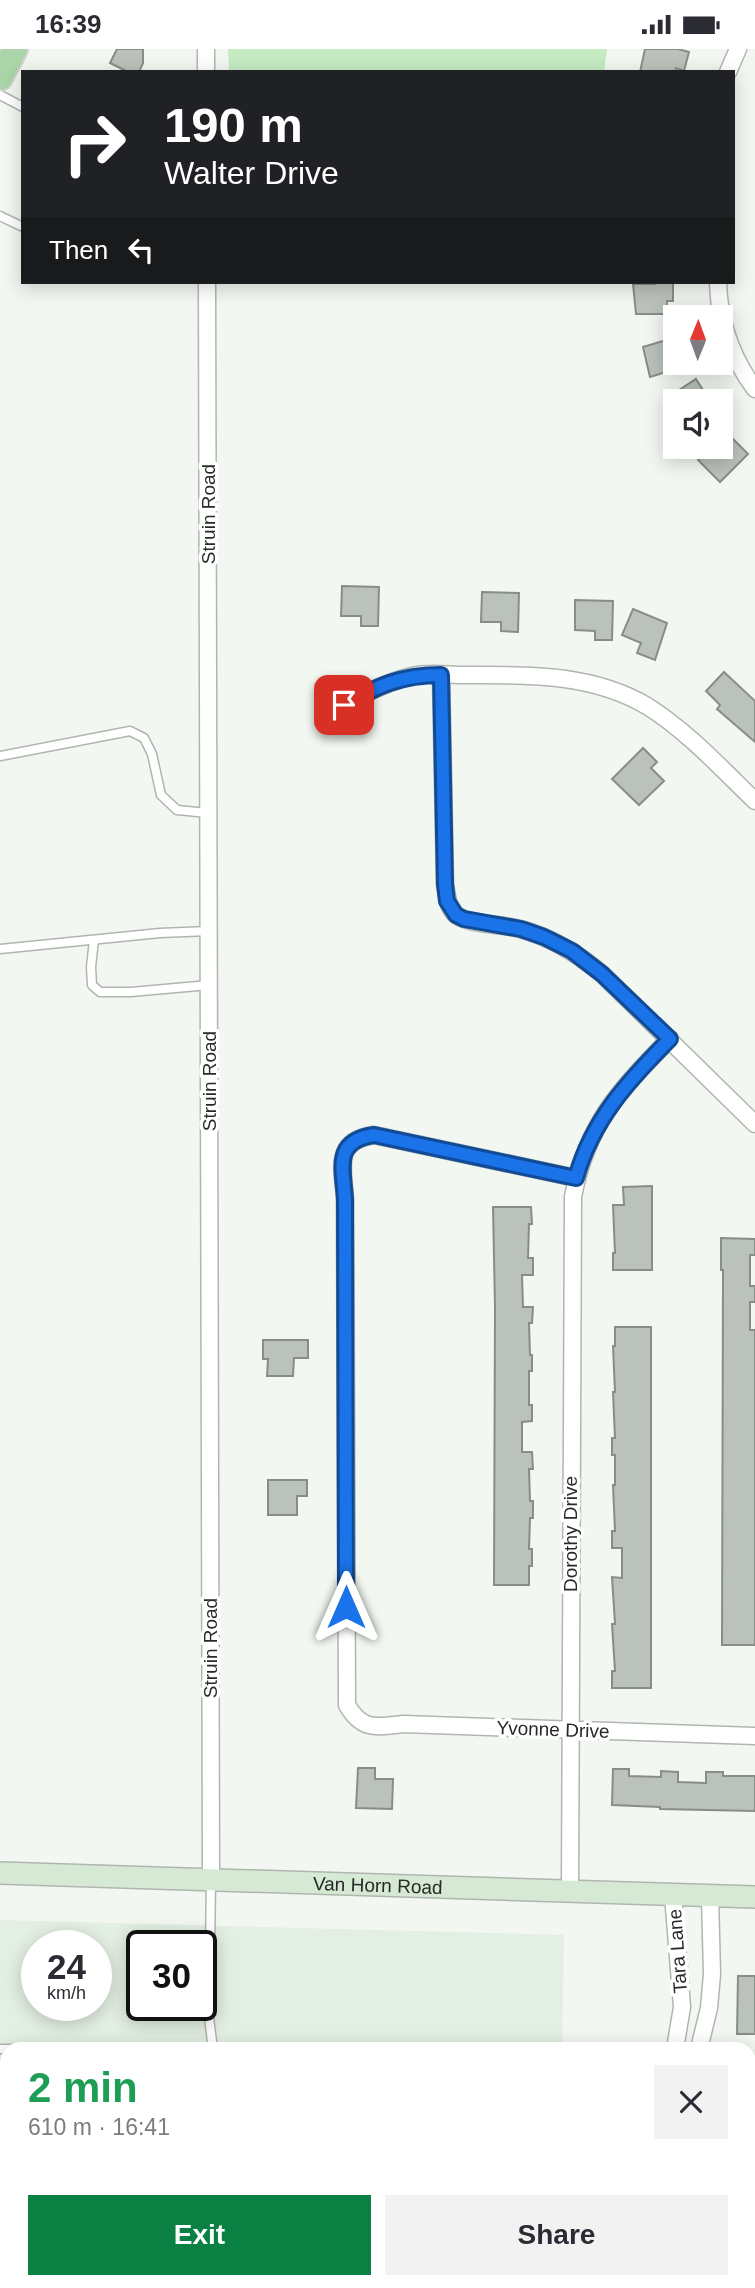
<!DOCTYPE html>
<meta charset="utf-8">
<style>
body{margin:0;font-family:Arial,sans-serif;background:#f2f2f3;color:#2b2b33;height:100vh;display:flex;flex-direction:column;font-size:26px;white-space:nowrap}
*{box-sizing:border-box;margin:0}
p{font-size:23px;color:#7c7c81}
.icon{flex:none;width:38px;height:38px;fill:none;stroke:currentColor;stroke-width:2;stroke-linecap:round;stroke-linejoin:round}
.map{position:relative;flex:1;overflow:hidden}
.details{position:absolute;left:0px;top:1993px;width:756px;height:247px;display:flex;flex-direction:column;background:#fff;border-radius:21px 21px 0 0;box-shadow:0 4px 18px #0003}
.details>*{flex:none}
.banner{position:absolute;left:21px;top:21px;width:714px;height:214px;border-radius:0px;box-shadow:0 4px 18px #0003;background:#202124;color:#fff;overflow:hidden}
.needle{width:46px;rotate:1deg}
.buttons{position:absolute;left:663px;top:256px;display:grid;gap:14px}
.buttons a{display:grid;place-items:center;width:70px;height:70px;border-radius:0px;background:#fff;box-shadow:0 4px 18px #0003;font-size:35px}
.speed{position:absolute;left:21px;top:1881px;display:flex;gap:14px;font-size:35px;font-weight:700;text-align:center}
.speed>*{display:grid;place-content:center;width:91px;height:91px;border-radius:50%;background:#fff;box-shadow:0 4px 18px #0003;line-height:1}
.speed small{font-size:18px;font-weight:400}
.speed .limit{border:4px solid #111;border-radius:10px;background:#fff;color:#111}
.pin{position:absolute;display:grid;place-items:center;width:60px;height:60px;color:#fff;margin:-30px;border-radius:14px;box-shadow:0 4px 10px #0006}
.me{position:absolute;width:77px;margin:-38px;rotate:0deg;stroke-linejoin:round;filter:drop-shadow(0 0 5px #0008)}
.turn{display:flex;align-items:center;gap:24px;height:147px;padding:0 28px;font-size:32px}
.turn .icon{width:91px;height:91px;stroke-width:2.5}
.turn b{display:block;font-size:49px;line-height:60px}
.then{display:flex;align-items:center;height:66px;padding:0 28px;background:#0003;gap:14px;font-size:26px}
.round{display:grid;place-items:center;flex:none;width:74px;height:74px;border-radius:0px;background:#f2f2f3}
.overview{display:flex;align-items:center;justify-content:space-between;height:119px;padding:0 28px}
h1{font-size:42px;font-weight:700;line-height:52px;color:#1e9e55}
.primary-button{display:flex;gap:14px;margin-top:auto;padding:14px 28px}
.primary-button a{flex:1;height:80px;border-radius:0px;background:#0b8043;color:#fff;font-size:28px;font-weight:700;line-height:80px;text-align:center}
.primary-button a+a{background:#f2f2f3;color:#2b2b33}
.status{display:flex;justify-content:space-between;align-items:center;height:49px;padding:0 35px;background:#fff;direction:ltr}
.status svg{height:19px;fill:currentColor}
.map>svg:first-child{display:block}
</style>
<div class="status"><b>16:39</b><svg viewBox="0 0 49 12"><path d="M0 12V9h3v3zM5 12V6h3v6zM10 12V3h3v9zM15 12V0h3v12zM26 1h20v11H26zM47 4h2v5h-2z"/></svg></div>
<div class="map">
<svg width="755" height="2239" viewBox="0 0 755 2239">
<rect width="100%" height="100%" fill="#f2f8f1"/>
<path fill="#e3efe2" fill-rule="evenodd" d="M 0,1871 L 564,1886 L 562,2000 L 7,2000 L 7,2233 L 558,2233 L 558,2239 L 0,2239 ZM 37,1897 L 96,1897 L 96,1956 L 37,1956 ZM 142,1897 L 201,1897 L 201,1956 L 142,1956 Z"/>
<g fill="#c5ebc2">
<path d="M 228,0 L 607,0 L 604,23 L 229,23 Z"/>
<path d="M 266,2233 L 375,2233 L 382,2239 L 266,2239 Z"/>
</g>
<g fill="#bbc1bb" stroke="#878d87" stroke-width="2">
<path d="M 117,0 L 143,0 L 143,14 L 139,23 L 128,23 L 110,14 Z"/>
<path d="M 645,0 L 678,0 L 689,3 L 684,22 L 676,19 L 675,23 L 640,23 Z"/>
<path d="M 655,233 L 673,233 L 673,252 L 667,252 L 667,265 L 636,265 L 633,235 L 655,235 Z"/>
<path d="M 676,288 L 676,320 L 650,328 L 643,298 Z"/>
<path d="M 696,330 L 710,352 L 685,352 L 679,341 Z"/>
<path d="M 721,378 L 748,405 L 720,433 L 698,411 L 711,397 L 721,397 Z"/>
<path d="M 342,537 L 379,538 L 378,577 L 361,577 L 361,567 L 341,567 Z"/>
<path d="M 482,543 L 519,544 L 518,583 L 501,582 L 501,573 L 481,573 Z"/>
<path d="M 575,551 L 613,552 L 612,591 L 595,591 L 595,582 L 575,581 Z"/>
<path d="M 633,560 L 667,574 L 655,611 L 637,604 L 641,594 L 622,586 Z"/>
<path d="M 724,623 L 755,652 L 755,693 L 717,660 L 720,656 L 706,642 Z"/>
<path d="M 643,699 L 657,713 L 651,719 L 664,732 L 639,756 L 612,730 Z"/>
<path d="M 652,1137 L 652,1221 L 613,1221 L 613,1204 L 615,1204 L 613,1156 L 624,1156 L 623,1138 Z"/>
<path d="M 493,1158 L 531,1158 L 532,1175 L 529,1175 L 528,1209 L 533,1209 L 533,1226 L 522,1226 L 523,1258 L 533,1258 L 532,1274 L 529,1274 L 530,1306 L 532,1306 L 532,1322 L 529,1322 L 529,1356 L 532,1356 L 532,1372 L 522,1373 L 522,1403 L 532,1403 L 533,1420 L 529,1420 L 530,1452 L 533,1452 L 533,1469 L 530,1469 L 529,1500 L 532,1500 L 532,1517 L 529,1517 L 529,1536 L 494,1536 L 495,1258 Z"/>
<path d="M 721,1189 L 755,1190 L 755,1206 L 750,1206 L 750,1237 L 755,1237 L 755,1253 L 750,1253 L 750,1281 L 755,1281 L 755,1596 L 722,1596 L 723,1221 L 721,1221 Z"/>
<path d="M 615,1278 L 651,1278 L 651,1639 L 612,1639 L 612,1622 L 615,1622 L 612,1575 L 615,1575 L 612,1528 L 622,1529 L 622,1499 L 612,1499 L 612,1482 L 615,1482 L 613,1436 L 615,1436 L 615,1406 L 612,1406 L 612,1389 L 615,1389 L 613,1343 L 615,1343 L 613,1297 L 615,1297 Z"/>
<path d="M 263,1291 L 308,1291 L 308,1309 L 294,1309 L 293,1327 L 267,1327 L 268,1310 L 263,1310 Z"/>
<path d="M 268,1431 L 307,1431 L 307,1447 L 297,1447 L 297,1466 L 268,1466 Z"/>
<path d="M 358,1719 L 375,1719 L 375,1730 L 393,1730 L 392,1760 L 356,1759 Z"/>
<path d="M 613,1720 L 629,1720 L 629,1727 L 661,1728 L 661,1722 L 678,1723 L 678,1733 L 706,1734 L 706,1723 L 723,1723 L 723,1727 L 755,1727 L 755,1762 L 660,1760 L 660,1758 L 612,1756 Z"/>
<path d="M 738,1927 L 755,1927 L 755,1985 L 737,1985 Z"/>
</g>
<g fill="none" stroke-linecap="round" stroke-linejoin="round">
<defs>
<g id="lane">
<path d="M 0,46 L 23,58"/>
<path d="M 0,167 L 23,178"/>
<path d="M 0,707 L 130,682 L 144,689 L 152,705 L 161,746 L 177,761 L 208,764"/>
<path d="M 94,891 L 91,918 L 92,936 L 100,943 L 131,943 L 209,936"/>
<path d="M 0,900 L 160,884 L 209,882"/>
<path d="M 211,1832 L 209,1969 L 213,2000"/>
<path d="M 0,2000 L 24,2000"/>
<path d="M 107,2239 L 107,2233"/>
<path d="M 211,2239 L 211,2233"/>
</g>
<g id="street">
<path d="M 206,23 L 206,0"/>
<path d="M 728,23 L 738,0"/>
<path d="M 207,233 L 211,1832"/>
<path d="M 718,233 C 719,272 731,308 755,340"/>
<path d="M 441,626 L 445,835 C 447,846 447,858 456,866 C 469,876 503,875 520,880 C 551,888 578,905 602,925 L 755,1075"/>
<path d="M 344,656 C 366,644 387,633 412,627 C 428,623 448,626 465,626 C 527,626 591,624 647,657 C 687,682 721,719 755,752"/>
<path d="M 576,1129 L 374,1086 C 333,1092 343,1119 345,1150 L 347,1656 C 362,1682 376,1678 403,1675 L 755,1687"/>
<path d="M 570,1842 L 573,1148 C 586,1077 620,1039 670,990"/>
<path d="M 673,1846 L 682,1958 L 675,2000"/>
<path d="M 699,2000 L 709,1959 L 712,1925 L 710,1847"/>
<path d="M 681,2239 L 682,2233"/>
</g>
<g id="secondary">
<path id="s1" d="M 0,1824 L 755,1848"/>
</g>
<path id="primary" d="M 0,29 L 15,0"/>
</defs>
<use href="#lane" stroke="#b0b6af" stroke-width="11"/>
<use href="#street" stroke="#b0b6af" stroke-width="19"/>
<use href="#secondary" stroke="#b0b6af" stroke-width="24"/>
<use href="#primary" stroke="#d4d4d4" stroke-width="28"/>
<use href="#lane" stroke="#fff" stroke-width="8"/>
<use href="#street" stroke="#fff" stroke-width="16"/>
<use href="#secondary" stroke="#d5e9d4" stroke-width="21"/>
<use href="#primary" stroke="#abd4a8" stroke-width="24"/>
</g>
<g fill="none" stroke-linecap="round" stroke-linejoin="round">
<defs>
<path id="route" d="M 344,656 C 377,637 401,626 441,626 L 445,835 L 447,852 L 456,866 L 464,870 L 521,880 L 544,888 L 572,902 L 602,925 L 670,990 C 629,1031 592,1071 576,1129 L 374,1086 C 333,1092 343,1119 345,1150 L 346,1558"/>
</defs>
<use href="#route" stroke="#114b97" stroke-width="18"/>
<use href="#route" stroke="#1a73e8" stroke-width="12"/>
</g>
<g text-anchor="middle" stroke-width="7" stroke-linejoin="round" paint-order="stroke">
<g font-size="19" fill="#272a27" stroke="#fff">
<text transform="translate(208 465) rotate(-90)" y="7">Struin Road</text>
<text transform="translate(209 1032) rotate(-90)" y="7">Struin Road</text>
<text transform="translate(570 1485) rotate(-90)" y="7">Dorothy Drive</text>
<text transform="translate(210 1599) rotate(-90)" y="7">Struin Road</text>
<text transform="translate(553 1680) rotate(2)" y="7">Yvonne Drive</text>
<text dy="7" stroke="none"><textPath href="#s1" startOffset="378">Van Horn Road</textPath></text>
<text transform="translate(677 1902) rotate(-94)" y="7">Tara Lane</text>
</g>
</g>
</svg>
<div class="buttons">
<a><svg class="needle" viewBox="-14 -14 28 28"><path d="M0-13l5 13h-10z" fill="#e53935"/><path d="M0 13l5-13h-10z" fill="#7c7c81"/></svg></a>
<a><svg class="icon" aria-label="sound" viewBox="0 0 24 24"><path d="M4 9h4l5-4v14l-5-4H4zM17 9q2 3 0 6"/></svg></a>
</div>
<div class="speed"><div>24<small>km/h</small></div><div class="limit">30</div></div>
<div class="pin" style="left:344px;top:656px;background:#d93025"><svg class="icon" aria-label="arrive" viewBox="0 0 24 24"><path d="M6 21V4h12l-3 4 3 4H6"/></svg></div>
<svg class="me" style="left:346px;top:1558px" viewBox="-20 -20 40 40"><path d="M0-17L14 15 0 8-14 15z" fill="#1a73e8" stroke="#fff" stroke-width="4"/></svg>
<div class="banner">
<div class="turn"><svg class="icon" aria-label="right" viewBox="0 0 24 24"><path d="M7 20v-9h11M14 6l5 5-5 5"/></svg><div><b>190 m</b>Walter Drive</div></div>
<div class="then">Then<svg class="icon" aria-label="left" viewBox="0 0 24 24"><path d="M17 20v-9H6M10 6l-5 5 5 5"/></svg></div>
</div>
<section class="details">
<div class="overview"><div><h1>2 min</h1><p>610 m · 16:41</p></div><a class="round"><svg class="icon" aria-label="close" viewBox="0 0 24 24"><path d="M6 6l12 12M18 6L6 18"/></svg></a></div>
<div class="primary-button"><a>Exit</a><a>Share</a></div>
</section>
</div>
